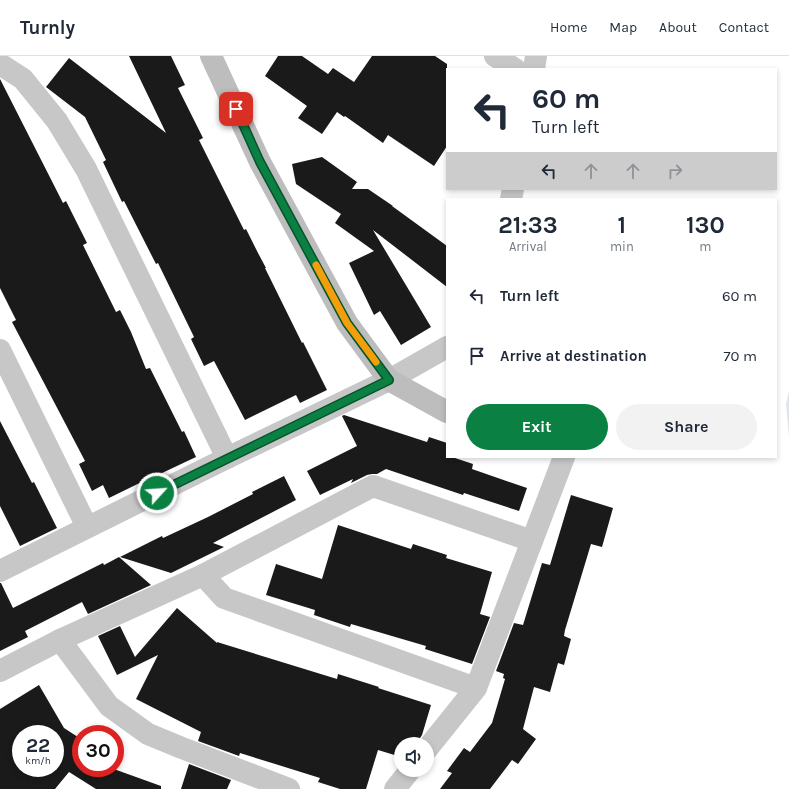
<!DOCTYPE html>
<style>
body{margin:0;font-family:Karla,sans-serif;background:#f2f2f3;color:#1f2937;height:100vh;display:flex;flex-direction:column;font-size:15px;white-space:nowrap}
*{box-sizing:border-box;margin:0}
p{font-size:13px;color:#747a83}
.icon{flex:none;width:22px;height:22px;fill:none;stroke:currentColor;stroke-width:2;stroke-linecap:round;stroke-linejoin:round}
.map{position:relative;flex:1;overflow:hidden}
.side{position:absolute;left:446px;top:142px;width:331px;height:260px;display:flex;flex-direction:column;background:#fff;border-radius:0px;box-shadow:0 2px 6px #0003}
.side>*{flex:none}
.guide{position:absolute;left:446px;top:12px;width:331px;height:122px;border-radius:0px;box-shadow:0 2px 6px #0003;background:#fff;color:#1f2937;overflow:hidden}
.fabs{position:absolute;left:394px;top:681px;display:grid;gap:8px}
.fabs a{display:grid;place-items:center;width:40px;height:40px;border-radius:50%;background:#fff;box-shadow:0 2px 6px #0003;font-size:20px}
.speed{position:absolute;left:12px;top:669px;display:flex;gap:8px;font-size:20px;font-weight:700;text-align:center}
.speed>*{display:grid;place-content:center;width:52px;height:52px;border-radius:50%;background:#fff;box-shadow:0 2px 6px #0003;line-height:1}
.speed small{font-size:10px;font-weight:400}
.speed .limit{border:6px solid #d22;background:#fff;color:#111}
.pin{position:absolute;display:grid;place-items:center;width:34px;height:34px;color:#fff;margin:-17px;border-radius:8px;box-shadow:0 2px 6px #0006}
.me{position:absolute;width:44px;margin:-22px;rotate:64deg;stroke-linejoin:round;filter:drop-shadow(0 0 3px #0008)}
.turn{display:flex;align-items:center;gap:14px;height:84px;padding:0 20px;font-size:18px}
.turn .icon{width:52px;height:52px;stroke-width:2.5}
.turn b{display:block;font-size:28px;line-height:34px}
.lanes{display:flex;align-items:center;height:38px;padding:0 20px;background:#0003;justify-content:center;gap:20px;direction:ltr}
.lanes .off{opacity:.35}
.eta{display:flex;justify-content:space-evenly;align-items:center;height:68px;text-align:center}
.eta b{font-size:24px;font-weight:700;line-height:28px}
.primary-button{display:flex;gap:8px;margin-top:auto;padding:8px 20px}
.primary-button a{flex:1;height:46px;border-radius:24px;background:#0b8043;color:#fff;font-size:16px;font-weight:700;line-height:46px;text-align:center}
.primary-button a+a{background:#f2f2f3;color:#1f2937}
ul{padding:0;list-style:none}
li{display:flex;align-items:center;gap:12px;height:60px;padding:0 20px}
li div{flex:1}
li b{display:block;font-size:15px}
li em{font-style:normal}
header{display:flex;align-items:center;gap:24px;box-sizing:border-box;height:56px;padding:0 20px;background:#fff;border-bottom:1px solid #e0e1e3}
header strong{font-size:19px}
nav{display:flex;gap:22px;margin-inline-start:auto;font-size:14px}
.map>svg:first-child{display:block}
</style>
<header>
<strong>Turnly</strong>
<nav><a>Home</a><a>Map</a><a>About</a><a>Contact</a></nav>
</header>
<div class="map">
<svg width="789" height="733" viewBox="0 0 789 733">
<rect width="100%" height="100%" fill="#fff"/>
<path fill="#e0e4eb" d="M 789,335 L 789,382 L 786,348 Z"/>
<g fill="#1a1a1a" fill-rule="evenodd">
<path d="M 129,0 L 171,0 L 185,29 L 178,32 L 203,82 L 199,84 L 244,174 L 246,173 L 258,197 L 266,212 L 265,212 L 302,287 L 303,286 L 327,334 L 300,347 L 296,339 L 245,364 L 214,305 L 204,310 L 191,283 L 194,281 L 158,207 L 156,208 L 124,145 L 122,146 L 103,106 L 106,104 L 85,61 L 46,31 L 69,2 L 166,77 Z"/>
<path d="M 278,0 L 302,0 L 328,18 L 333,12 L 354,26 L 372,0 L 435,0 L 447,8 L 447,90 L 434,110 L 388,79 L 383,87 L 345,60 L 344,61 L 337,56 L 322,78 L 298,62 L 307,50 L 265,20 Z"/>
<path d="M 0,23 L 63,147 L 66,145 L 87,187 L 83,189 L 116,256 L 120,254 L 131,276 L 146,313 L 150,312 L 182,376 L 184,375 L 196,401 L 160,418 L 160,417 L 109,442 L 103,429 L 92,435 L 79,408 L 85,405 L 12,266 L 16,264 L 0,232 Z"/>
<path d="M 322,101 L 357,126 L 352,133 L 368,133 L 393,150 L 392,150 L 447,190 L 447,231 L 373,174 L 431,271 L 401,289 L 380,255 L 374,259 L 349,207 L 374,195 L 335,167 L 341,158 L 296,128 L 292,108 Z"/>
<path d="M 344,359 L 427,386 L 429,381 L 447,387 L 447,401 L 452,401 L 473,408 L 472,413 L 527,432 L 519,455 L 464,437 L 463,439 L 386,413 L 377,418 L 372,418 L 367,419 L 351,427 L 353,423 L 320,439 L 307,415 L 357,390 L 342,360 Z"/>
<path d="M 0,365 L 32,427 L 34,426 L 57,472 L 20,490 L 0,450 Z"/>
<path d="M 284,420 L 296,444 L 213,487 L 224,491 L 171,517 L 120,501 L 162,480 L 163,482 L 208,461 L 253,438 L 252,436 Z"/>
<path d="M 571,439 L 613,452 L 602,491 L 591,488 L 565,574 L 564,580 L 571,583 L 564,609 L 558,607 L 550,636 L 534,631 L 523,673 L 536,683 L 518,708 L 512,704 L 490,733 L 440,733 L 452,717 L 447,715 L 464,692 L 470,696 L 492,667 L 505,623 L 503,622 L 504,618 L 496,615 L 514,567 L 523,569 L 542,507 L 550,509 Z"/>
<path d="M 338,469 L 411,493 L 413,488 L 447,499 L 446,502 L 492,516 L 480,558 L 490,561 L 472,608 L 425,593 L 426,590 L 351,568 L 350,571 L 314,559 L 315,554 L 266,539 L 276,508 L 322,523 Z"/>
<path d="M 119,501 L 151,529 L 88,558 L 82,546 L 25,575 L 28,581 L 0,595 L 0,527 L 1,527 L 13,552 L 103,507 L 104,509 Z"/>
<path d="M 177,552 L 217,587 L 217,586 L 337,623 L 338,618 L 379,631 L 378,632 L 431,649 L 422,679 L 416,688 L 401,688 L 401,701 L 378,694 L 366,733 L 340,733 L 318,726 L 320,722 L 240,697 L 239,700 L 198,685 L 201,676 L 136,643 L 158,599 L 117,619 L 98,580 L 120,570 L 135,601 Z"/>
<path d="M 39,629 L 64,672 L 81,683 L 81,712 L 111,712 L 161,730 L 161,733 L 96,733 L 69,716 L 55,733 L 0,733 L 0,653 ZM 21,678 L 55,678 L 55,712 L 21,712 Z"/>
<path d="M 189,708 L 231,724 L 227,733 L 181,733 Z"/>
</g>
<g fill="none" stroke-linecap="round" stroke-linejoin="round">
<g stroke="#c7c7c7" stroke-width="22">
<path d="M 495,0 L 515,13"/>
<path d="M 0,8 L 23,23 L 57,65 L 86,113 L 227,402"/>
<path d="M 534,13 L 536,0"/>
<path d="M 511,143 L 513,133"/>
<path d="M 0,294 L 87,471"/>
<path d="M 0,515 L 227,402 L 389,324 L 447,291"/>
<path d="M 60,584 L 203,519"/>
<path d="M 0,615 L 60,584 L 109,650 L 148,678 L 182,692 L 289,733"/>
<path d="M 476,632 L 224,542 L 203,519 L 373,430 L 532,485"/>
<path d="M 427,693 L 476,632 L 564,401"/>
<path d="M 395,733 L 410,714"/>
</g>
<path stroke="#bdbdbd" stroke-width="22" d="M 211,0 L 260,106 L 347,267 L 389,324 L 447,356"/>
</g>
<g fill="none" stroke-linecap="round" stroke-linejoin="round">
<defs>
<path id="route" d="M 157,437 L 389,324 L 347,267 L 260,106 L 236,53"/>
</defs>
<use href="#route" stroke="#07532c" stroke-width="10"/>
<use href="#route" stroke="#0b8043" stroke-width="7"/>
<path stroke="#f59e0b" stroke-width="7" d="M 316,209 L 347,267 L 376,306"/>
</g>
</svg>
<div class="fabs">
<a><svg class="icon" aria-label="sound" viewBox="0 0 24 24"><path d="M4 9h4l5-4v14l-5-4H4zM17 9q2 3 0 6"/></svg></a>
</div>
<div class="speed"><div>22<small>km/h</small></div><div class="limit">30</div></div>
<div class="pin" style="left:236px;top:53px;background:#d93025"><svg class="icon" aria-label="arrive" viewBox="0 0 24 24"><path d="M6 21V4h12l-3 4 3 4H6"/></svg></div>
<svg class="me" style="left:157px;top:437px" viewBox="-20 -20 40 40"><circle r="17" fill="#0b8043" stroke="#fff" stroke-width="3"/><path d="M0-11L8 9 0 5-8 9z" fill="#fff"/></svg>
<div class="guide">
<div class="turn"><svg class="icon" aria-label="left" viewBox="0 0 24 24"><path d="M17 20v-9H6M10 6l-5 5 5 5"/></svg><div><b>60 m</b>Turn left</div></div>
<div class="lanes"><svg class="icon" aria-label="left" viewBox="0 0 24 24"><path d="M17 20v-9H6M10 6l-5 5 5 5"/></svg><svg class="icon off" aria-label="ahead" viewBox="0 0 24 24"><path d="M12 20V5M6 11l6-6 6 6"/></svg><svg class="icon off" aria-label="ahead" viewBox="0 0 24 24"><path d="M12 20V5M6 11l6-6 6 6"/></svg><svg class="icon off" aria-label="right" viewBox="0 0 24 24"><path d="M7 20v-9h11M14 6l5 5-5 5"/></svg></div>
</div>
<section class="side">
<div class="eta">
<div><b>21:33</b><p>Arrival</p></div>
<div><b>1</b><p>min</p></div>
<div><b>130</b><p>m</p></div>
</div>
<ul>
<li><svg class="icon" aria-label="left" viewBox="0 0 24 24"><path d="M17 20v-9H6M10 6l-5 5 5 5"/></svg><div><b>Turn left</b></div><em>60 m</em></li>
<li><svg class="icon" aria-label="arrive" viewBox="0 0 24 24"><path d="M6 21V4h12l-3 4 3 4H6"/></svg><div><b>Arrive at destination</b></div><em>70 m</em></li>
</ul>
<div class="primary-button"><a>Exit</a><a>Share</a></div>
</section>
</div>
